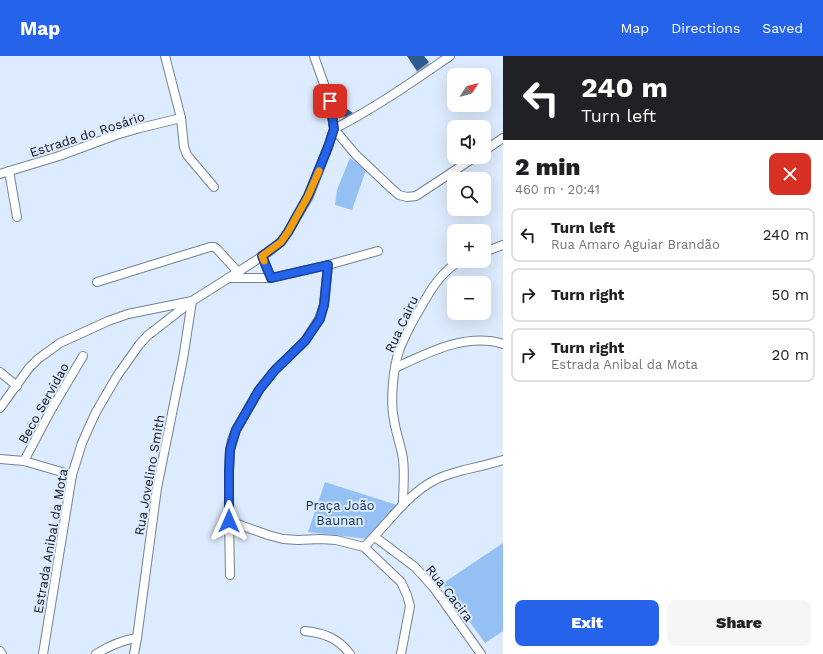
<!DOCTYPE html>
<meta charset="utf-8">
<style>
body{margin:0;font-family:"Work Sans",sans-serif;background:#f6f6f6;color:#202124;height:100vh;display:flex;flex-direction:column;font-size:15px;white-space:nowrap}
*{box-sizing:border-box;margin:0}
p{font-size:13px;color:#757577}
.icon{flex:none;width:22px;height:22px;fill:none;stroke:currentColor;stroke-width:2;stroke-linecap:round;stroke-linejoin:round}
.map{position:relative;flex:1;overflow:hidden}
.sheet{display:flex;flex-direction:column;background:#fff;width:320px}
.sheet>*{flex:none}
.top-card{background:#202124;color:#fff;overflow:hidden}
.needle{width:26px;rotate:54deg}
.controls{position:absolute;left:447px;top:12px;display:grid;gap:8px}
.controls a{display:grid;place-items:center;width:44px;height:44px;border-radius:8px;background:#fff;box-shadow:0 4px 16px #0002;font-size:20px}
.pin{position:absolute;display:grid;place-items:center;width:34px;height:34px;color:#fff;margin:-17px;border-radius:8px;box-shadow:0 2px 6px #0006}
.me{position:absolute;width:44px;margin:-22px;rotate:0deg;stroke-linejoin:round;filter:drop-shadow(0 0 3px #0008)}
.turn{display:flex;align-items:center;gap:14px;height:84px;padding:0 12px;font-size:18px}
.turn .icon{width:52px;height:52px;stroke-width:2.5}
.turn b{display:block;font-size:28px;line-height:34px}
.round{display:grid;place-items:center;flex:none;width:42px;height:42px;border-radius:8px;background:#f6f6f6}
.head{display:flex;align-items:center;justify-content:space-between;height:68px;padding:0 12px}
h1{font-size:24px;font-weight:800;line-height:30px}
.action{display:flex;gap:8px;margin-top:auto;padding:8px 12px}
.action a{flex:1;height:46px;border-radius:8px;background:#2563eb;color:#fff;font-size:16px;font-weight:800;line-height:46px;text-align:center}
.action a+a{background:#f6f6f6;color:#202124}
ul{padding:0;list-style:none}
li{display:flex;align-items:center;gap:12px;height:54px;margin:0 8px 6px;padding:0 4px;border:2px solid #e0e0e0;border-radius:8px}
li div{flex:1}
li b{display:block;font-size:15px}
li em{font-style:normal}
header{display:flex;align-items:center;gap:24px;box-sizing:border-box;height:56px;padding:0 20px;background:#2563eb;color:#fff}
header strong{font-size:19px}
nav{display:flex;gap:22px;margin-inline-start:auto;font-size:14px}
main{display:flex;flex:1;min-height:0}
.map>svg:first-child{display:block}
</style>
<header>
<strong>Map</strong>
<nav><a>Map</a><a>Directions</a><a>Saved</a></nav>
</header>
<main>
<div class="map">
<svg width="503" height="598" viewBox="0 0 503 598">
<defs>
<filter id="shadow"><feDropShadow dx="2.5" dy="4.5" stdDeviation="0" flood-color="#0004"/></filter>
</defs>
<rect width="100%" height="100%" fill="#dcebfd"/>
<g fill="#95c0f4">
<path d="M 350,102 L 366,114 L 352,154 L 335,149 L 337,134 Z"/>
<path d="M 325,426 L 397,449 L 368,483 L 308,476 Z"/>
<path d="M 503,487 L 503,575 L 485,587 L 442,528 Z"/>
</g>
<g fill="#2d5a8d" filter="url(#shadow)">
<path d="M 407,0 L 424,0 L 429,6 L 417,15 Z"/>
<path d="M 338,47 L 353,57 L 345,61 L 340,58 Z"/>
</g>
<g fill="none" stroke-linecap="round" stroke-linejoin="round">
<defs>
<g id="minor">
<path d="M 165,0 L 181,62 L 184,91 L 187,99 L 214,131"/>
<path d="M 450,0 C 412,26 375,52 334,73 L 356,99 L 391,132 L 399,139 L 407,141 L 416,140 L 475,101"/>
<path d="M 484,95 L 503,82"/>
<path d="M 9,115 L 17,161"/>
<path d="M 0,118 L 59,100 L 116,79 L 140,72 L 181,62"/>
<path d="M 484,196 L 503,189"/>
<path d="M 262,200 L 271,222"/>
<path d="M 228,222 L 271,222 L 328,209 L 378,195"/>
<path d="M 97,226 L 210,191 L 214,191 L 217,193 L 238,216"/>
<path d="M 395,312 C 427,297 467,276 503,288"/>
<path d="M 0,316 L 17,330"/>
<path d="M 0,352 L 29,312 L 38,303 L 60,287 L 108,265 L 128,258 L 192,245 L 183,303 L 157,432 L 137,582 L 134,598"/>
<path d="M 0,403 L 24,405 L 72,419"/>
<path d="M 24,405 L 51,354 L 83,300"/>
<path d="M 403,449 C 403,434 405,418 403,403 C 401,390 396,377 394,364 C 390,345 393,311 400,292 C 406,278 413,264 421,251 C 431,233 442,215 460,205"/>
<path d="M 229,465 L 268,479 L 283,483 L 298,484 L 320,483 L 336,484 L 364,491 L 401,526 L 407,539 L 410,550 L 401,598"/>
<path d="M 375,481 L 415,511 L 434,532 L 481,598"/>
<path d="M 364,491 C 386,470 407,438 435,424 C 444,419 454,417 464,414 C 477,411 490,408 503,404"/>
<path d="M 230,519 L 229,465 L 229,415 L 230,394 L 232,384 L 236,374 L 259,334 L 275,314 L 305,285 L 319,263 L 324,249 L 328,209"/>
<path d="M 305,575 C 324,577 338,582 350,598"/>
<path d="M 0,595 L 2,598"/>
<path d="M 43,598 L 72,419 L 82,387 L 90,369 L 96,356 L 117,320 L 139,289 L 147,280 L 160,270 L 192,245 L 238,216 L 270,195 L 281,186 L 288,176 L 309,140 L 328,91 L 334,73 L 330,45 L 314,0"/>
<path d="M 96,598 C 109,590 122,584 137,582"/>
</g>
</defs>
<use href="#minor" stroke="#748292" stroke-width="10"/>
<use href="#minor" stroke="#fff" stroke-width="8"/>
</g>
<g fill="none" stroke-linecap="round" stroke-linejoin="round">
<defs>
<path id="route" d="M 229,465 L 229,415 L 230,394 L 236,374 L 259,334 L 275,314 L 305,285 L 320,263 L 324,249 L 328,209 L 271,222 L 262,200 L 281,186 L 288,176 L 308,140 L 328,91 L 334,73 L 330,45"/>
</defs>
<use href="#route" stroke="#184099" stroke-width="10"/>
<use href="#route" stroke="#2563eb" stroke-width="7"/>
<path stroke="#f59e0b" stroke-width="7" d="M 264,205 L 262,200 L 281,186 L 288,176 L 308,140 L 319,115"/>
</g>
<g text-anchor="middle" stroke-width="4" stroke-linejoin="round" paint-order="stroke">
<g font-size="13" fill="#0d1218" stroke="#dcebfd">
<text transform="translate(87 78) rotate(-18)" y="5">Estrada do Rosário</text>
<text transform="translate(401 268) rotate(-65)" y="5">Rua Cairu</text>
<text transform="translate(43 347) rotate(-61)" y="5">Beco Servidao</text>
<text transform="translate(149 419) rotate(-80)" y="5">Rua Jovelino Smith</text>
<text transform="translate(50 485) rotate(-80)" y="5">Estrada Anibal da Mota</text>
<text transform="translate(450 537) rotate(52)" y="5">Rua Cacira</text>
</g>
<g font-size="13" fill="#103156" stroke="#dcebfd">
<text x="340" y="454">Praça João<tspan x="340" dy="15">Baunan</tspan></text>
</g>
</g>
</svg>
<div class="controls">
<a><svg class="needle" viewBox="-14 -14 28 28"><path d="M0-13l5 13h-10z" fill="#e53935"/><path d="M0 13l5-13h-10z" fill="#757577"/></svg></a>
<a><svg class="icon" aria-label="sound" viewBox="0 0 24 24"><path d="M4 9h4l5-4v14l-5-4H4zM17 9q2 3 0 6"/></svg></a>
<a><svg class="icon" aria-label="search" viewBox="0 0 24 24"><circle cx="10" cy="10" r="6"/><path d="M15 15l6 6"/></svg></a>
<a>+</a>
<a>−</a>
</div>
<div class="pin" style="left:330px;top:45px;background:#d93025"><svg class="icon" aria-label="arrive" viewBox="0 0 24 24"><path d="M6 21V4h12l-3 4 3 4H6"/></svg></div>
<svg class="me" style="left:229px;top:465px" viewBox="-20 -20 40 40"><path d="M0-17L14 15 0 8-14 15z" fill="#2563eb" stroke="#fff" stroke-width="4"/></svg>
</div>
<section class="sheet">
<div class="top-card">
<div class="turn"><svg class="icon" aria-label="left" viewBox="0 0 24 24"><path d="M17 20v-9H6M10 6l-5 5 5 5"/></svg><div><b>240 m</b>Turn left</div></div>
</div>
<div class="head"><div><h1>2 min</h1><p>460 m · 20:41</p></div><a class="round" style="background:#d93025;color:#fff"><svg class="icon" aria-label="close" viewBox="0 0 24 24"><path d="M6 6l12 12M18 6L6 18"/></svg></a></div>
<ul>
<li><svg class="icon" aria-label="left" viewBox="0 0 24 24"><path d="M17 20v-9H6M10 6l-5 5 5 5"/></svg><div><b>Turn left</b><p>Rua Amaro Aguiar Brandão</p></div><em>240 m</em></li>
<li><svg class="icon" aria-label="right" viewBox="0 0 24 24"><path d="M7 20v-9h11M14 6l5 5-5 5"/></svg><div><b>Turn right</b></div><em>50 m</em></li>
<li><svg class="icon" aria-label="right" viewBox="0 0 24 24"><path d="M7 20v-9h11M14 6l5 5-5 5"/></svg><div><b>Turn right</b><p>Estrada Anibal da Mota</p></div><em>20 m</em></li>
</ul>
<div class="action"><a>Exit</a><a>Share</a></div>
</section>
</main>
